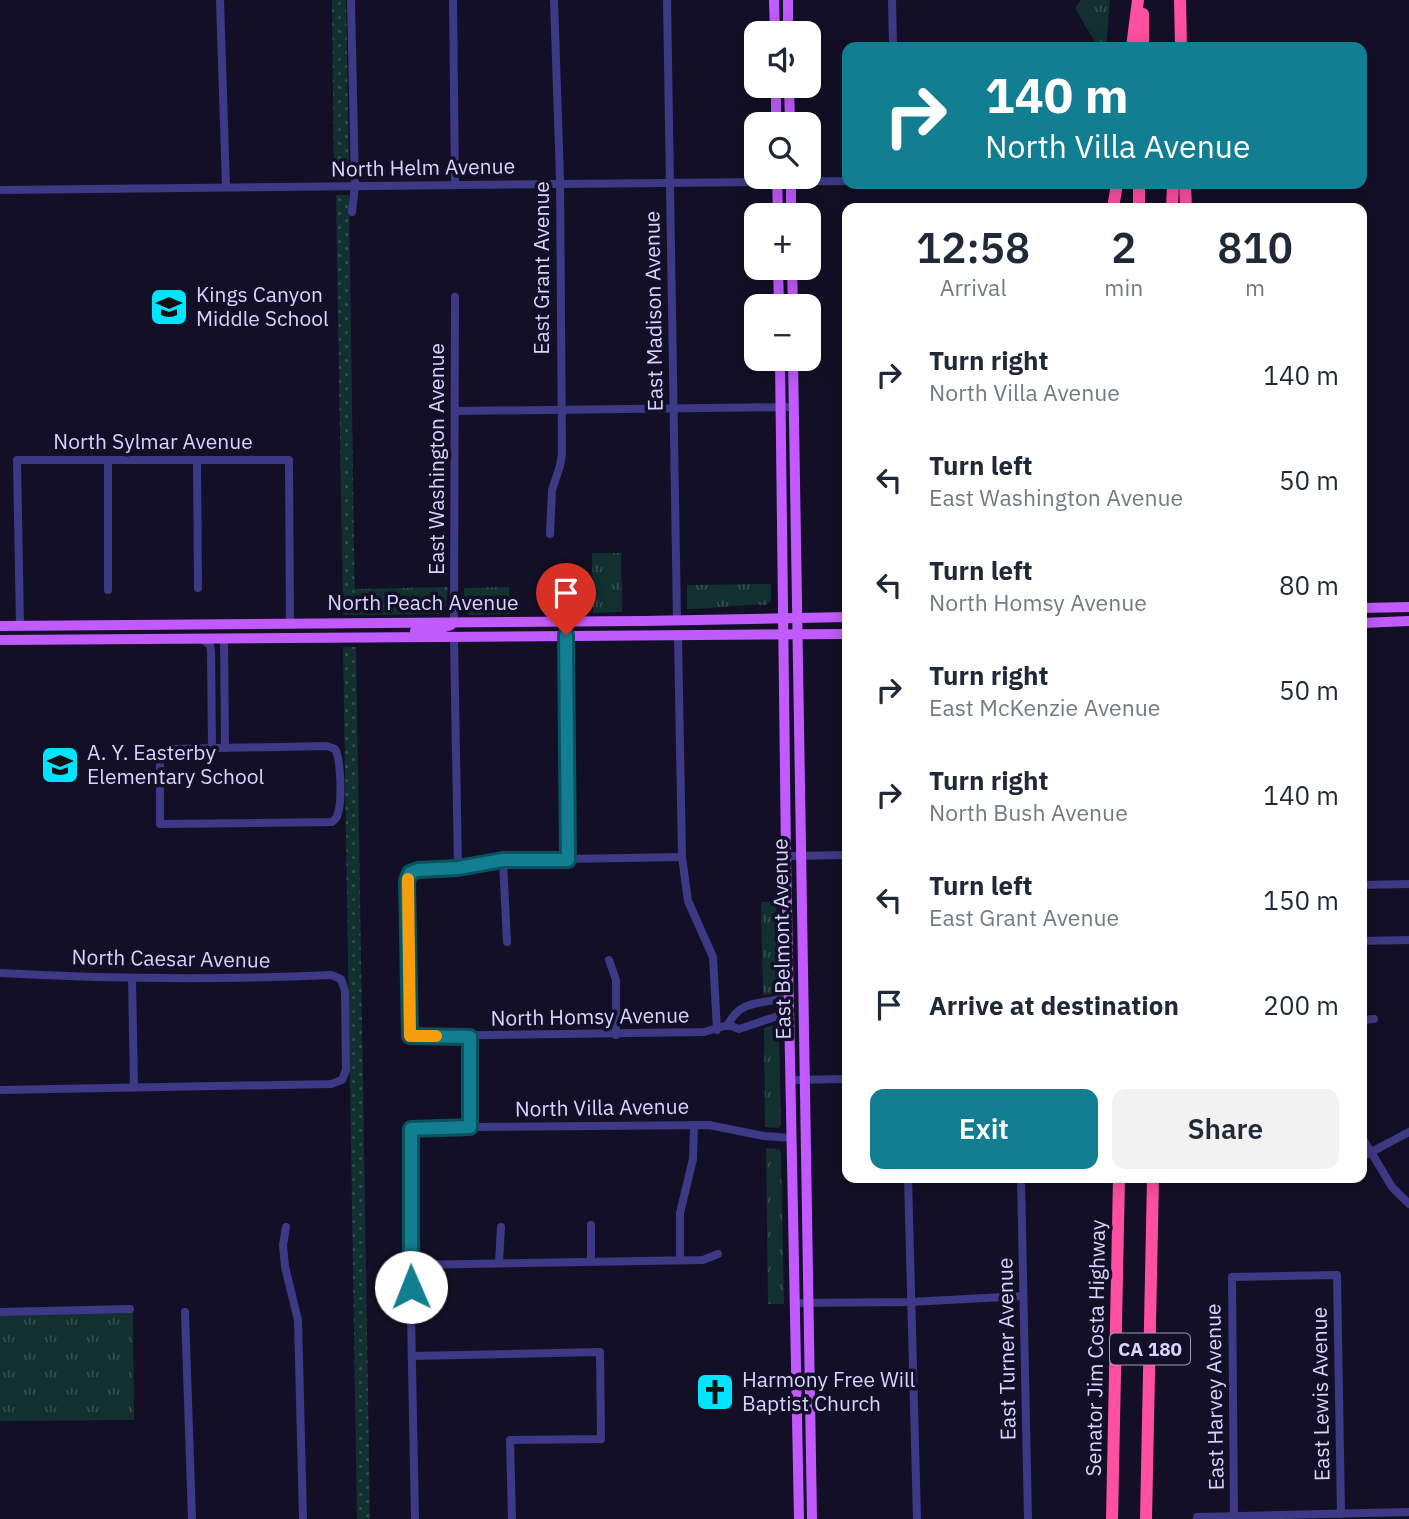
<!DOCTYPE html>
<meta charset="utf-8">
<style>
body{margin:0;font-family:"IBM Plex Sans",sans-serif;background:#f2f2f3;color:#1f2937;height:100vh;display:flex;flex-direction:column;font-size:26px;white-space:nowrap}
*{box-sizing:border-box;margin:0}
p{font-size:23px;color:#747a83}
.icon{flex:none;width:38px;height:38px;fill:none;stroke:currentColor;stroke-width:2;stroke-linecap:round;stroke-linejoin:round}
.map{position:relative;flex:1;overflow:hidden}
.side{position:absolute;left:842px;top:203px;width:525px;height:980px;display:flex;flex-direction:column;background:#fff;border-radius:14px;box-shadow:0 4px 18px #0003}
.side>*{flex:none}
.guide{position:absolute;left:842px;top:42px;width:525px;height:147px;border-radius:14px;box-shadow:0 4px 18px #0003;background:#117e91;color:#fff;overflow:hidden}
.buttons{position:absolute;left:744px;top:21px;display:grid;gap:14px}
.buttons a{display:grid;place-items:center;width:77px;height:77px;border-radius:14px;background:#fff;box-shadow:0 4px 18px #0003;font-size:35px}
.pin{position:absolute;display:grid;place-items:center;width:60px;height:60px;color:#fff;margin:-72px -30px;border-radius:50% 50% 50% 0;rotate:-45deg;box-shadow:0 0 7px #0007}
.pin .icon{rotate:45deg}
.me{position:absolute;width:77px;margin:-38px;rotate:359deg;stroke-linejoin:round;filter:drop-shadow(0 0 5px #0008)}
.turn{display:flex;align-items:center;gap:24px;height:147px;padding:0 28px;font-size:32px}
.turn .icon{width:91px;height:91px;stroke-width:2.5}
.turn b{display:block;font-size:49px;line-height:60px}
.eta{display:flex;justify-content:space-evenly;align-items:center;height:119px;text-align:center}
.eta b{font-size:42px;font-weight:600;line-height:49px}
.primary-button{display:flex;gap:14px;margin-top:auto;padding:14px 28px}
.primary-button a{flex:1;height:80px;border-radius:14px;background:#117e91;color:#fff;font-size:28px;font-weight:600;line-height:80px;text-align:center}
.primary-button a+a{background:#f2f2f3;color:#1f2937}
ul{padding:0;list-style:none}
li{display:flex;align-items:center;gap:21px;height:105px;padding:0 28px}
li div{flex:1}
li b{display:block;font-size:26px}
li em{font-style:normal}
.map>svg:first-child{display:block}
</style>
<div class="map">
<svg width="1409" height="1519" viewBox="0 0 1409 1519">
<defs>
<pattern id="grass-tufts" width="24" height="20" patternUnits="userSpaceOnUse" patternTransform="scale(1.75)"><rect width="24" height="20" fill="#12302f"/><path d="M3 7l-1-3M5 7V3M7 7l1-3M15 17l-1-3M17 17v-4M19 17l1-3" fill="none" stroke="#344d4e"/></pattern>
<pattern id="park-dots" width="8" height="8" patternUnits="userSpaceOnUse" patternTransform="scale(1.75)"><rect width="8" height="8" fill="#12302f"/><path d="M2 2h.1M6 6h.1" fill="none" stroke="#344d4e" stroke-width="1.8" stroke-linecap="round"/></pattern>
</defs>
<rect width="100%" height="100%" fill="#130f26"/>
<g fill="url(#grass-tufts)">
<path d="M 1081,0 L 1110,0 L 1106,47 L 1098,47 L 1075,8 Z"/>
<path d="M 592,553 L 621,553 L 622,612 L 593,613 Z"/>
<path d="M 771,584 L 771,600 L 766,605 C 740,604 714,609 687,609 L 687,585 Z"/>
<path d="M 448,587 L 446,608 L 441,614 L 355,615 L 354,589 Z"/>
<path d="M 509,587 L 510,614 L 470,615 L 464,612 L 464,588 Z"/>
<path d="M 761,902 L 776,902 L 778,989 L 776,993 L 763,995 Z"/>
<path d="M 776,1025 L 779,1029 L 781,1125 L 778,1128 L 765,1127 L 764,1028 Z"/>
<path d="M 766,1148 L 779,1149 L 781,1152 L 784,1304 L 768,1304 Z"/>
<path d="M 133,1312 L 134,1420 L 0,1421 L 0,1313 Z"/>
</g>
<g fill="url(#park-dots)">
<path d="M 332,0 L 346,0 L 349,175 L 348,179 L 334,179 Z"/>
<path d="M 336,195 L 349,195 L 355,615 L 343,615 Z"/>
<path d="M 343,647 L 356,647 L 370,1519 L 357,1519 Z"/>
</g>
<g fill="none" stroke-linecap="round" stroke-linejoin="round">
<g stroke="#3d3a85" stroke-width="8">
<path d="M 220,0 L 226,187"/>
<path d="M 351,0 L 355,186 L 352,212"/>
<path d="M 453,0 L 455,184"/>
<path d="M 667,0 L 677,621"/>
<path d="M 892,0 L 893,47"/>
<path d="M 0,190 L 847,181"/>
<path d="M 456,411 L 794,407"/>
<path d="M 108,460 L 108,590"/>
<path d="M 197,460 L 198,588"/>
<path d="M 550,534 L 552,490 L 560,466 L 562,454 L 560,178 L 554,0"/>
<path d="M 454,622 L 455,297"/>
<path d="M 20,626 L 17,460 L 289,460 L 290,623"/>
<path d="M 566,635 L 568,860"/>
<path d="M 454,637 L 458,868"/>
<path d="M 678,637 L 682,857 L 688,901 L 713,957 L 717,1030"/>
<path d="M 200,638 L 210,645 L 211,652 L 212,748"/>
<path d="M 224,638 L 225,748"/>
<path d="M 327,746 L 335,749 C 341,759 342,801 338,813 C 337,819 336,818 332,822 L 160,824 L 160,760 L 162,752 L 168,749 Z"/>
<path d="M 786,856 L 847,855"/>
<path d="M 682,857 L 503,860 L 458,868 L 418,870 L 409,873 L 407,882 L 410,1036 L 704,1032 L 728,1025 L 739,1029 L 778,1016 L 790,1020"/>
<path d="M 503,860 L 507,942"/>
<path d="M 1362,885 L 1409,884"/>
<path d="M 1362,941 L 1409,940"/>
<path d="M 609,960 L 616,980 L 616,1035"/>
<path d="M 0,973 C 110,979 220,980 331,975 L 341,979 L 345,991 L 346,1070 L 342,1080 L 331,1084 L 0,1090"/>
<path d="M 132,978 L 134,1087"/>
<path d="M 1362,1020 L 1374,1019"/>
<path d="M 728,1025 C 742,994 773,1008 789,993"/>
<path d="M 791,1080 L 847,1079"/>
<path d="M 470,1127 L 470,1037"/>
<path d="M 1362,1137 L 1392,1187 L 1409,1204"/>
<path d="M 1362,1157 L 1409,1132"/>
<path d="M 908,1178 L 917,1519"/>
<path d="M 1021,1178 L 1028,1519"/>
<path d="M 1211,1178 L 1219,1178"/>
<path d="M 286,1227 L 283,1245 L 285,1267 L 298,1320 L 303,1519"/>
<path d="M 680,1260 L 680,1213 L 693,1159 L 694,1125"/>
<path d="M 591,1261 L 591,1225"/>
<path d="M 499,1263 L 501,1227"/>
<path d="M 410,1265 L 703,1260 L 718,1254"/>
<path d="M 795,1303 L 910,1302 L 1023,1296"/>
<path d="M 0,1312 L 130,1309"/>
<path d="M 185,1312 L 192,1519"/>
<path d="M 412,1356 L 600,1352 L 601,1439 L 510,1440 L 512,1519"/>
<path d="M 1234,1516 L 1232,1277 L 1337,1275 L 1341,1514"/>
<path d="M 1197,1517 L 1409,1512"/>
<path d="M 415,1519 L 410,1265 L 411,1129 L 470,1127 L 709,1125 L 764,1136 L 792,1138"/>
</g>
<g stroke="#c25bff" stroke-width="10">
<path d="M 774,0 L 775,33"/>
<path d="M 788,0 L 788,33"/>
<path d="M 776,86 L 776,124"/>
<path d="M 789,86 L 790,124"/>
<path d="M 777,177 L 778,215"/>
<path d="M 791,177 L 791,215"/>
<path d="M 778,268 L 779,306"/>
<path d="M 792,268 L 793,306"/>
<path d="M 780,359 L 786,856 L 799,1519"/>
<path d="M 793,359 L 812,1519"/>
<path d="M 1362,608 L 1409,607"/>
<path d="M 1362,623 L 1409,621"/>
<path d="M 0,626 L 643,621 L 847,617"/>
<path d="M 415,631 L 439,629 L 451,625"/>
<path d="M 0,640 L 847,634"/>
</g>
<g stroke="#ff4fa3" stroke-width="12">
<path d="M 1180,0 L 1181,47"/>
<path d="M 1132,47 L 1138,0"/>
<path d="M 1143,47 L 1143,14"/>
<path d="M 1185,184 L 1186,208"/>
<path d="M 1113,208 L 1117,184"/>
<path d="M 1139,208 L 1139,184"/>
<path d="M 1172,208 L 1173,184"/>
<path d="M 1112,1519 L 1119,1178"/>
<path d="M 1146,1519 L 1153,1178"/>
</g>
</g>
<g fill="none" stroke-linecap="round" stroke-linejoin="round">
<defs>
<path id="route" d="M 411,1287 L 411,1129 L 470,1127 L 470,1037 L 410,1036 L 407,881 L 410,873 L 418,870 L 458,868 L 503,860 L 568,860 L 566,635"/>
</defs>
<use href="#route" stroke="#0b525e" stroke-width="18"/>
<use href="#route" stroke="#117e91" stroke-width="12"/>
<path stroke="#f59e0b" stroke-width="12" d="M 408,879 L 410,1036 L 436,1036"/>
</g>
<defs>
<symbol id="school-square" viewBox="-11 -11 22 22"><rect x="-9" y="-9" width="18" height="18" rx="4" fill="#00e5ff" stroke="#130f26"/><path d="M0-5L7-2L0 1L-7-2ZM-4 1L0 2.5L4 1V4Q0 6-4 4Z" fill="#111"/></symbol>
<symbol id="church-square" viewBox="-11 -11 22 22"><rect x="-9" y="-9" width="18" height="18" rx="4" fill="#00e5ff" stroke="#130f26"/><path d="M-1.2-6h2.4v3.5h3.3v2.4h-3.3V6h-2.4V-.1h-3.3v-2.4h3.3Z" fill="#111"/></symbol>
</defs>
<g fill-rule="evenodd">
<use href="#school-square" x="147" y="285" width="44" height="44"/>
<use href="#school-square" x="38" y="743" width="44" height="44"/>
<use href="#church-square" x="693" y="1370" width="44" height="44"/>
</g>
<g text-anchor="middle" stroke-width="7" stroke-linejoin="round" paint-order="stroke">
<rect fill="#130f26" stroke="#9e99be" stroke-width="2" x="1110" y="1333.5" width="80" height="31" rx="5"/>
<g font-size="19" font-weight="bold" fill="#d9d4ff">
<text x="1150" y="1356">CA 180</text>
</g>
<g font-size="21" fill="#d9d4ff" stroke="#130f26">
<text transform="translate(423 168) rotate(-1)" y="7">North Helm Avenue</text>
<text transform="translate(542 268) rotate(-90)" y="7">East Grant Avenue</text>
<text transform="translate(654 311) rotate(-91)" y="7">East Madison Avenue</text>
<text x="153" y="449">North Sylmar Avenue</text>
<text transform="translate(437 459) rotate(-90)" y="7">East Washington Avenue</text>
<text x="423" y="610">North Peach Avenue</text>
<text transform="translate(782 939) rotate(-91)" y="7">East Belmont Avenue</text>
<text transform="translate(171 959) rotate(1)" y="7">North Caesar Avenue</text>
<text transform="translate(590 1017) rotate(-1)" y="7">North Homsy Avenue</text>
<text transform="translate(602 1108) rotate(-1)" y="7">North Villa Avenue</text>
<text transform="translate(1096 1348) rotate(-89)" y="7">Senator Jim Costa Highway</text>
<text transform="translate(1007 1349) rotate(-91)" y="7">East Turner Avenue</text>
<text transform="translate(1321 1394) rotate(-91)" y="7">East Lewis Avenue</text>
<text transform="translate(1215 1397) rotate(-91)" y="7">East Harvey Avenue</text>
</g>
<g font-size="21" fill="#d9d4ff" stroke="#130f26" text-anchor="start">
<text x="196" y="302">Kings Canyon<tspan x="196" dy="24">Middle School</tspan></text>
<text x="87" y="760">A. Y. Easterby<tspan x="87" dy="24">Elementary School</tspan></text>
<text x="742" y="1387">Harmony Free Will<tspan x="742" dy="24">Baptist Church</tspan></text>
</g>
</g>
</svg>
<div class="buttons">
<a><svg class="icon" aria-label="sound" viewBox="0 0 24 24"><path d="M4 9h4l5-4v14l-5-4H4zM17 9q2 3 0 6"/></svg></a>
<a><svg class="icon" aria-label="search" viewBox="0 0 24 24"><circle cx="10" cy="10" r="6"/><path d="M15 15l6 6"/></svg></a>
<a>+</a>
<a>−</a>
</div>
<div class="pin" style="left:566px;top:635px;background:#d93025"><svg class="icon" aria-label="arrive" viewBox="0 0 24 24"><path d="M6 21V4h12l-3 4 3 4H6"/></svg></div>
<svg class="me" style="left:411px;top:1287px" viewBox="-20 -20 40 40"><circle r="19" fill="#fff"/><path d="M0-13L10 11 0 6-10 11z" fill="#117e91"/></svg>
<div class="guide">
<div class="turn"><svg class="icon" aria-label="right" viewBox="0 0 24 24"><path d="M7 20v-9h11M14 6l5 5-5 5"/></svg><div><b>140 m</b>North Villa Avenue</div></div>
</div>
<section class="side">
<div class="eta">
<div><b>12:58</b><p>Arrival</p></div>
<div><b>2</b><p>min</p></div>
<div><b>810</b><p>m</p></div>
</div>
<ul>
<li><svg class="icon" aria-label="right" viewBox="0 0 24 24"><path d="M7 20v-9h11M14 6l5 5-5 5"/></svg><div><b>Turn right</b><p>North Villa Avenue</p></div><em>140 m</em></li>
<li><svg class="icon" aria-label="left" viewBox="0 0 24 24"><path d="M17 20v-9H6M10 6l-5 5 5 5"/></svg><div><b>Turn left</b><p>East Washington Avenue</p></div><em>50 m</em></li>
<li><svg class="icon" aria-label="left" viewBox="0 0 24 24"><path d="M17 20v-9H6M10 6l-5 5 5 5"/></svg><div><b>Turn left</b><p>North Homsy Avenue</p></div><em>80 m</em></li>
<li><svg class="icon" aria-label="right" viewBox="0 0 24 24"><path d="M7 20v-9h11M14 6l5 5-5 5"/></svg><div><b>Turn right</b><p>East McKenzie Avenue</p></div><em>50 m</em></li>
<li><svg class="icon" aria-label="right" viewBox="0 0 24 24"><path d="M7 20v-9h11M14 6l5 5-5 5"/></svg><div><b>Turn right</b><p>North Bush Avenue</p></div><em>140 m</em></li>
<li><svg class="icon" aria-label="left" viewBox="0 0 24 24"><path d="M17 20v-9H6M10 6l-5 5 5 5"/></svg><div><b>Turn left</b><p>East Grant Avenue</p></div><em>150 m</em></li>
<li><svg class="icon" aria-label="arrive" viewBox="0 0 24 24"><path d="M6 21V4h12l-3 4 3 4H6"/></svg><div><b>Arrive at destination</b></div><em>200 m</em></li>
</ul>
<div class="primary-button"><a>Exit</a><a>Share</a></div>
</section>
</div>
